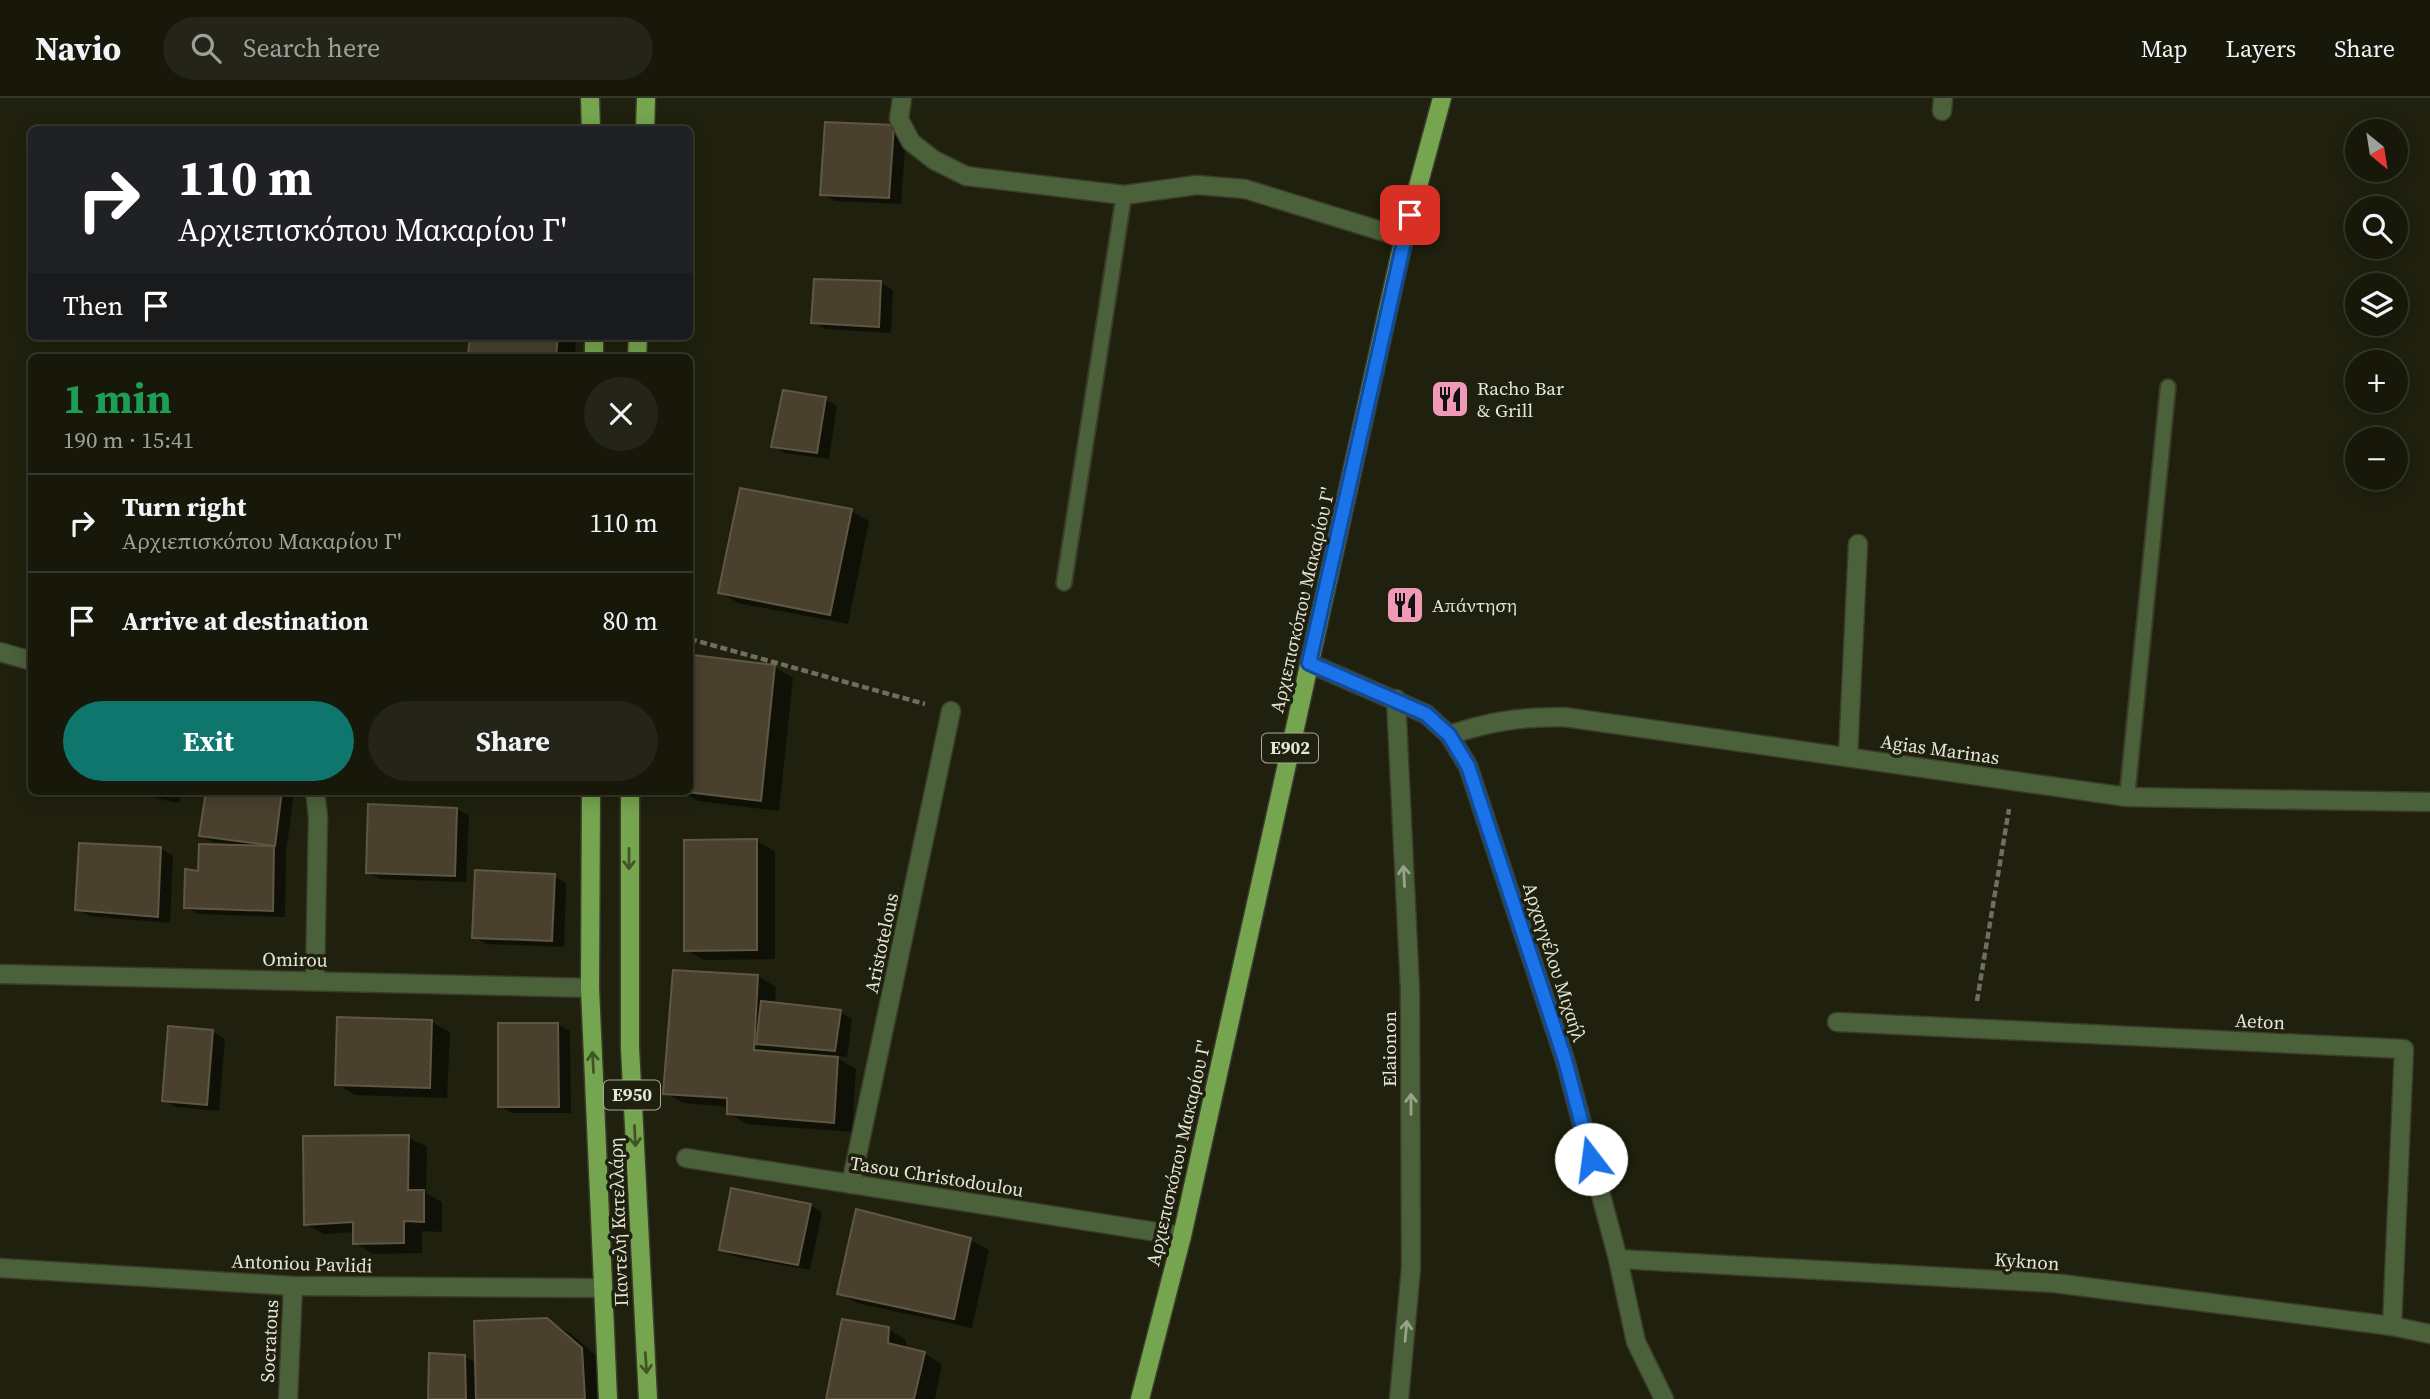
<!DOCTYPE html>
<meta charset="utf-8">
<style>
body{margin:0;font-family:"Source Serif 4",serif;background:#242518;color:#f1f3f6;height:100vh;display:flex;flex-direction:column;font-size:26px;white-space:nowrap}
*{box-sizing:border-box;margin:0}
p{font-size:23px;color:#9ea09c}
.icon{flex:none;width:38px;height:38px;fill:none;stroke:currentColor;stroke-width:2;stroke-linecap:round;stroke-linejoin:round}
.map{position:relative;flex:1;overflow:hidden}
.drawer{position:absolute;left:28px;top:256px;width:665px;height:441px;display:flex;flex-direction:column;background:#17180a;border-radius:10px;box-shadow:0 4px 18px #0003,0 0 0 2px #36372b}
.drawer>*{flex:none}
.banner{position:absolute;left:28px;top:28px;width:665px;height:214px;border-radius:10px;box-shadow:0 4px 18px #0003,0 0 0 2px #36372b;background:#202124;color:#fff;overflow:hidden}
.needle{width:46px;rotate:150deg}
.fabs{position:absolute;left:2345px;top:21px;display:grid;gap:14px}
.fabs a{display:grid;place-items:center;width:63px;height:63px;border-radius:50%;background:#17180a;box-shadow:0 4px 18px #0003,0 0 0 2px #36372b;font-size:35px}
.pin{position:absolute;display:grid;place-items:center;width:60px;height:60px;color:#fff;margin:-30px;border-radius:14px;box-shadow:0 4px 10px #0006}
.me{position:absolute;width:77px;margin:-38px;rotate:345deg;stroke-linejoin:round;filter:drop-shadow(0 0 5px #0008)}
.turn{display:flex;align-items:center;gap:24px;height:147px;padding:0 35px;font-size:32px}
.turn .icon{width:91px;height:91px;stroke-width:2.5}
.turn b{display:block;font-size:49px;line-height:60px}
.then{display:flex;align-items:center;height:66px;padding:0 35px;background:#0003;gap:14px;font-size:26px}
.round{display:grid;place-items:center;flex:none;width:74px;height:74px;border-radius:37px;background:#242518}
.headline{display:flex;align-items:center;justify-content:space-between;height:119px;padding:0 35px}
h1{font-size:42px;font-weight:700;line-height:52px;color:#1e9e55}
.primary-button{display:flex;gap:14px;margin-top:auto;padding:14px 35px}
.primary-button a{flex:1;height:80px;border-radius:42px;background:#0f766e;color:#fff;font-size:28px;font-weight:700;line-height:80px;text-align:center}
.primary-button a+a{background:#242518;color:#f1f3f6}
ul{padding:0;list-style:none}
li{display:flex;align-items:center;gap:21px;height:98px;padding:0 35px;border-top:2px solid #36372b}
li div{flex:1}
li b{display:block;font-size:26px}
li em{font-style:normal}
header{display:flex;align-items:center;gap:42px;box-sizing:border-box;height:98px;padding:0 35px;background:#17180a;border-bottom:2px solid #36372b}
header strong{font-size:33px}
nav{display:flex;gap:38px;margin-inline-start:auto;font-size:24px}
.search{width:490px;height:63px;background:#242518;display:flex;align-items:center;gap:18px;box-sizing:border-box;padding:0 24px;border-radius:38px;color:#9ea09c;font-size:26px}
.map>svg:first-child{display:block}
</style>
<header>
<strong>Navio</strong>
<div class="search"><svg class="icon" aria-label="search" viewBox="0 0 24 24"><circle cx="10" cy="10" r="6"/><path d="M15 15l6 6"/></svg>Search here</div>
<nav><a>Map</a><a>Layers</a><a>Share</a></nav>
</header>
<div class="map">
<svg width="2430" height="1301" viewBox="0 0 2430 1301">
<rect width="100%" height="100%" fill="#1f200d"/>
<g fill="#0007">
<path d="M 894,29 L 906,36 L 901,106 L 834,103 L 822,96 Z"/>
<path d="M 881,185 L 893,192 L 891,235 L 825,231 L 813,224 Z"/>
<path d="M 471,238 L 576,238 L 575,259 L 476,259 L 470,256 Z"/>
<path d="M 825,301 L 837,308 L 829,361 L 785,355 L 773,348 Z"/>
<path d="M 851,413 L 869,423 L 848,526 L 738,505 L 720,494 Z"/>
<path d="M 695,559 L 775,569 L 793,580 L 779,713 L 698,703 L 681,693 L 690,693 L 690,606 Z"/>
<path d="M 124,693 L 181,693 L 179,705 Z"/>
<path d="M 207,693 L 294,693 L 286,755 L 285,819 L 198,816 L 186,809 L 200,775 L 229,749 L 229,746 L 213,744 L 200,737 Z"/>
<path d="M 457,711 L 469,718 L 466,784 L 380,781 L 368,774 Z"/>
<path d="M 757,743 L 775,753 L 775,861 L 704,862 L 686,852 Z"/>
<path d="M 161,751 L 173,758 L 170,825 L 89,818 L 77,811 Z"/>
<path d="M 554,778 L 566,785 L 564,849 L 486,846 L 474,839 Z"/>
<path d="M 675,874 L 758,878 L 776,889 L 775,907 L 840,914 L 852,921 L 847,959 L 832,957 L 856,971 L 852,1034 L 747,1026 L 729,1015 L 729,1009 L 683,1005 L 665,995 Z"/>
<path d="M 432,924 L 450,934 L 447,1000 L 355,997 L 337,986 Z"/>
<path d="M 558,926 L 570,933 L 571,1015 L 512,1015 L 500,1008 Z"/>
<path d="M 213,934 L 225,941 L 219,1013 L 176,1009 L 164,1002 Z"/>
<path d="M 408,1039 L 427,1049 L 426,1095 L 442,1104 L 442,1134 L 422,1133 L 422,1155 L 373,1156 L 355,1145 L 355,1134 L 324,1136 L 305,1126 Z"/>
<path d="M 810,1107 L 822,1114 L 810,1172 L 733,1158 L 721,1151 Z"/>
<path d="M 857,1114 L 971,1142 L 989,1152 L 972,1230 L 857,1205 L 839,1195 Z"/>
<path d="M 546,1222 L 571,1236 L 606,1266 L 607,1301 L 430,1301 L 465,1259 L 477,1265 Z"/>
<path d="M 888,1231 L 906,1242 L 906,1251 L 924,1255 L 942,1266 L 935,1301 L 828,1301 Z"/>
</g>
<g fill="#49412d" stroke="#605743" stroke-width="2">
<path d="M 825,24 L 894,27 L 889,100 L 820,97 Z"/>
<path d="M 814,181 L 881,183 L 879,229 L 811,225 Z"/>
<path d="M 470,238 L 558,238 L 556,259 L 468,257 Z"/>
<path d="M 783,292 L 826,299 L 817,355 L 771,349 Z"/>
<path d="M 740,390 L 852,411 L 830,517 L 718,495 Z"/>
<path d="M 693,557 L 775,567 L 761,703 L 678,693 L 690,693 L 690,590 Z"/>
<path d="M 206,693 L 282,693 L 275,748 L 199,738 Z"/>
<path d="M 368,706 L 457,710 L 455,778 L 366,775 Z"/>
<path d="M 757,741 L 757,852 L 684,853 L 684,742 Z"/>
<path d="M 79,745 L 161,749 L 158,819 L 75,812 Z"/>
<path d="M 199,746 L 274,748 L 273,813 L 184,810 L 185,771 L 198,773 Z"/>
<path d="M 475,772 L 555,776 L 552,843 L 472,840 Z"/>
<path d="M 673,872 L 758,877 L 754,952 L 838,959 L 834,1025 L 727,1016 L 727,1000 L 663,996 Z"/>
<path d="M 761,903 L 841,912 L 835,953 L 756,946 Z"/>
<path d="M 337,919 L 432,922 L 430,990 L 335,987 Z"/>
<path d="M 498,925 L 558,925 L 559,1009 L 498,1009 Z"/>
<path d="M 168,928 L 213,932 L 207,1007 L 162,1003 Z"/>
<path d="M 409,1037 L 408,1092 L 424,1092 L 424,1124 L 404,1123 L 404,1145 L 353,1146 L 353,1124 L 304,1127 L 303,1038 Z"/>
<path d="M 731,1090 L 811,1106 L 798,1167 L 719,1152 Z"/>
<path d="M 856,1111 L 971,1140 L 954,1221 L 837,1196 Z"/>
<path d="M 547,1220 L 582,1250 L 585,1301 L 476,1301 L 474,1223 Z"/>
<path d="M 842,1221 L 889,1229 L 888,1245 L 925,1254 L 914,1301 L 826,1301 Z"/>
<path d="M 429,1255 L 465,1257 L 466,1301 L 428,1301 Z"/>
</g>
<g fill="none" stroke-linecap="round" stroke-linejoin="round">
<defs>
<g id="service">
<path d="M 1064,485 L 1124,97"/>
<path d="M 2127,699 L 2168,289"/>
</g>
<g id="minor">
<path d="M 902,0 L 899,21 L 911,44 L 934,62 L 966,78 L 1124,97 L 1197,87 L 1245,91 L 1404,140"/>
<path d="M 1942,13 L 1943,0"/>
<path d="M 0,554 L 32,563"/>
<path d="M 1396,601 L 1410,892 L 1411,1170 L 1399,1301"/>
<path d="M 1449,637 C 1492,623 1519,619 1564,619 L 2127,699 L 2430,704"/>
<path d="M 1848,659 L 1858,446"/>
<path d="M 315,693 L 318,719 L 315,882"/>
<path d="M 0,876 L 590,890"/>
<path d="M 1837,924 L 2404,951 L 2392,1228"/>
<path d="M 686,1060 L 1182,1138"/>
<path d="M 851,1086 L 951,613"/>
<path d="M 1618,1161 L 2054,1185 L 2392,1228 L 2430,1236"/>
<path d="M 0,1170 L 293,1188 L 603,1190"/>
<path d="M 288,1301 L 293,1188"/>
</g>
<path id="tertiary" d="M 1309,565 L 1426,616 L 1449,637 L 1468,668 L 1565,962 L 1618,1161 L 1636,1244 L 1664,1301"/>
<g id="primary">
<path d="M 590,0 L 591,32"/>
<path d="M 645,32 L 646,0"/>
<path d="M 594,238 L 594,259"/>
<path d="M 637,259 L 638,238"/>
<path d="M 591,693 L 590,890 L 608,1301"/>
<path d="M 630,693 L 630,950 L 648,1301"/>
<path d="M 1140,1301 L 1182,1138 L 1404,140 L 1442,0"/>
</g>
</defs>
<use href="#service" stroke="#3b3c2a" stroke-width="18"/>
<use href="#minor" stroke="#3b3c2a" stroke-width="21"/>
<use href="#tertiary" stroke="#3b3c2a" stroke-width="21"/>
<use href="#primary" stroke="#3b3c2a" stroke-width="21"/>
<g stroke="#6e6f5f" stroke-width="4.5" stroke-dasharray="7 3.5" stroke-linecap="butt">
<path d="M 690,541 L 925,606"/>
<path d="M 1977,903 L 2009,711"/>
</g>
<use href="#service" stroke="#4b613a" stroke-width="14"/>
<use href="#minor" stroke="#4b613a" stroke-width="18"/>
<use href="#tertiary" stroke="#4b613a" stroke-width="18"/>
<use href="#primary" stroke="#76a54f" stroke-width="18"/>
</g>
<defs><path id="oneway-shaft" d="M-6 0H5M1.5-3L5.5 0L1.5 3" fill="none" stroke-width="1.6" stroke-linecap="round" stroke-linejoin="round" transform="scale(1.75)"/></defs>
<g stroke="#425527">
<use href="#oneway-shaft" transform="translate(629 761) rotate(90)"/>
<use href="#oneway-shaft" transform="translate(593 964) rotate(-93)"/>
<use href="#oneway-shaft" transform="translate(635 1038) rotate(87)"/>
<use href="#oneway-shaft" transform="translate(646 1265) rotate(86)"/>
</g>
<g stroke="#98a48a">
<use href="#oneway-shaft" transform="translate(1404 778) rotate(-93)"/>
<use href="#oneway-shaft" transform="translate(1411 1006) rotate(-90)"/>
<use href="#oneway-shaft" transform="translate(1406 1233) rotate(-85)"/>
</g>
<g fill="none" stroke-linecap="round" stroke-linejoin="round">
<defs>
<path id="route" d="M 1410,117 L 1309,565 L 1426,616 L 1449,637 L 1468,668 L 1565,962 L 1591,1061"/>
</defs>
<use href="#route" stroke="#114b97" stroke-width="18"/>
<use href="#route" stroke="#1a73e8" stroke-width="12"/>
</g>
<defs>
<symbol id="restaurant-square" viewBox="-11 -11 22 22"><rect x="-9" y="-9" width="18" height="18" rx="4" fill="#f09ab7" stroke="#1f200d"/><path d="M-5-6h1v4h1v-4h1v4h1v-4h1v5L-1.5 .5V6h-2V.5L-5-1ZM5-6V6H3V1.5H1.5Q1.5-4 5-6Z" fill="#111"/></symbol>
</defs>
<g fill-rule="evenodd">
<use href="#restaurant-square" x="1428" y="279" width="44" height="44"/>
<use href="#restaurant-square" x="1383" y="485" width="44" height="44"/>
</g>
<g text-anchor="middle" stroke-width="7" stroke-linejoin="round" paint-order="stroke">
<g fill="#1f200d" stroke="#aaab9c" stroke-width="2">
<rect x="1262" y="635.5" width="56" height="29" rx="5"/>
<rect x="604" y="982.5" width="56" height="29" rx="5"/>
</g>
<g font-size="18" font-weight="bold" fill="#e5e6da">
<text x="1290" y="656">E902</text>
<text x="632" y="1003">E950</text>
</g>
<g font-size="19" fill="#e5e6da" stroke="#1f200d" text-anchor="start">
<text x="1477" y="297">Racho Bar<tspan x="1477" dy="22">&amp; Grill</tspan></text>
<text x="1432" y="514">Απάντηση</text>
</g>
<g font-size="19" fill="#e5e6da" stroke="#1f200d">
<text transform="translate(1302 502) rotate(-77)" y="7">Αρχιεπισκόπου Μακαρίου Γ'</text>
<text transform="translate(1940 651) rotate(8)" y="7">Agias Marinas</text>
<text transform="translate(881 845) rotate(-78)" y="7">Aristotelous</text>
<text transform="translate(295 861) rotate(1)" y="7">Omirou</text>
<text transform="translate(1555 864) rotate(72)" y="7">Αρχαγγέλου Μιχαήλ</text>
<text transform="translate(2260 923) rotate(3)" y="7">Aeton</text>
<text transform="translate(1389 951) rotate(-90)" y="7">Elaionon</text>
<text transform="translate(1178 1055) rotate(-77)" y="7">Αρχιεπισκόπου Μακαρίου Γ'</text>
<text transform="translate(937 1078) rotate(9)" y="7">Tasou Christodoulou</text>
<text transform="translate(618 1124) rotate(-92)" y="7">Παντελή Κατελλάρη</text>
<text transform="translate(2027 1163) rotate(4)" y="7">Kyknon</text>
<text transform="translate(302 1165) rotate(2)" y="7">Antoniou Pavlidi</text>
<text transform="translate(269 1243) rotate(-87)" y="7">Socratous</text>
</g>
</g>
</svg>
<div class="fabs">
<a><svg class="needle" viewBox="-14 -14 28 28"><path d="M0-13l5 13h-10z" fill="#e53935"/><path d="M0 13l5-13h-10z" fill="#9ea09c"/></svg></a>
<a><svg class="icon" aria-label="search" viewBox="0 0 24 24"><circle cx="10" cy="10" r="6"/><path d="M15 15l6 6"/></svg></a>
<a><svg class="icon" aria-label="layers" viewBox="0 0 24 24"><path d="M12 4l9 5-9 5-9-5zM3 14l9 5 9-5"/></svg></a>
<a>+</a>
<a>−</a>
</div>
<div class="pin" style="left:1410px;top:117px;background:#d93025"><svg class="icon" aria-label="arrive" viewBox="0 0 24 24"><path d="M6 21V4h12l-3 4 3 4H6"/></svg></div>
<svg class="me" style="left:1591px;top:1061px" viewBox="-20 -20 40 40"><circle r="19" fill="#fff"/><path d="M0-13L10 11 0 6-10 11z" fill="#1a73e8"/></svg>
<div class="banner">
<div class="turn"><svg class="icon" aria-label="right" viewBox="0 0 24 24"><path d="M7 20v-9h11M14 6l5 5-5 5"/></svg><div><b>110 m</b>Αρχιεπισκόπου Μακαρίου Γ'</div></div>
<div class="then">Then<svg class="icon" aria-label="arrive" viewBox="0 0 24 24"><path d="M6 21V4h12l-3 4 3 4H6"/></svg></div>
</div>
<section class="drawer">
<div class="headline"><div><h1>1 min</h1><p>190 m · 15:41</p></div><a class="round"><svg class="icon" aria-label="close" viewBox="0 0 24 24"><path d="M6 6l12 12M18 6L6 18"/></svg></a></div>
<ul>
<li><svg class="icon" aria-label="right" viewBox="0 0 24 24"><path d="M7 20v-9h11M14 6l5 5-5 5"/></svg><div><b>Turn right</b><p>Αρχιεπισκόπου Μακαρίου Γ'</p></div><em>110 m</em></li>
<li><svg class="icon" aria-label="arrive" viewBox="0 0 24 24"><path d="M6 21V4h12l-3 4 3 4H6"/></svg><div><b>Arrive at destination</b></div><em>80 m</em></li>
</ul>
<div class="primary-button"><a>Exit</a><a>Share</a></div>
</section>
</div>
